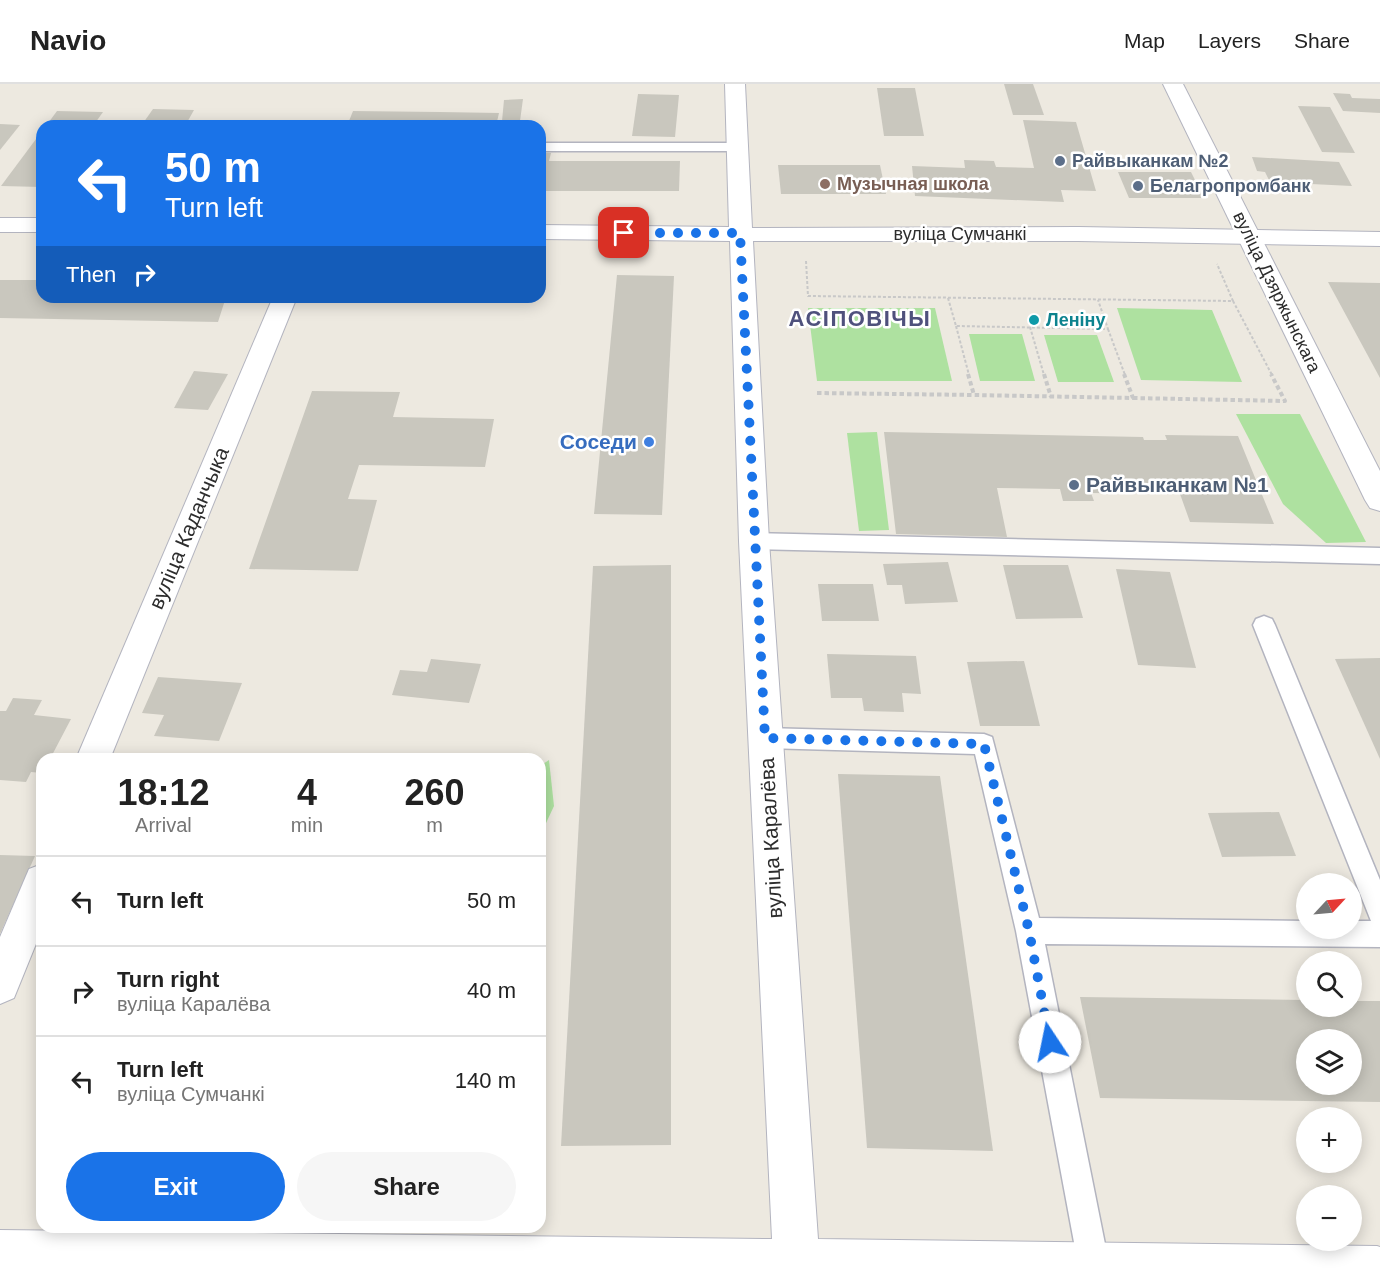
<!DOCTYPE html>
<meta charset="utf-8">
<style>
body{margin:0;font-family:Helvetica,sans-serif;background:#f6f6f6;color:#222;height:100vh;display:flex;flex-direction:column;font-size:22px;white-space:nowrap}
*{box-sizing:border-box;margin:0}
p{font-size:20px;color:#767676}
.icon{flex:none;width:33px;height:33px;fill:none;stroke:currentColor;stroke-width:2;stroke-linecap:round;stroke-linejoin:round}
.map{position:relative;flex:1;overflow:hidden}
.drawer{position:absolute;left:36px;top:669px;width:510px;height:480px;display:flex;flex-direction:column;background:#fff;border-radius:18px;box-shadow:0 3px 15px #0003}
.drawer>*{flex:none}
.top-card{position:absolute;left:36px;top:36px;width:510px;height:183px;border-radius:18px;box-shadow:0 3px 15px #0003;background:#1a73e8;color:#fff;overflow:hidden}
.needle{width:39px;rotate:64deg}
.controls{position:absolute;left:1296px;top:789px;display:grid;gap:12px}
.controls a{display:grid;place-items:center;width:66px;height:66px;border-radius:50%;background:#fff;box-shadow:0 3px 15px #0003;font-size:30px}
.pin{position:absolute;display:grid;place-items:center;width:51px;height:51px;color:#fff;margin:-26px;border-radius:12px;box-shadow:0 3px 9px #0006}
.me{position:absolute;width:66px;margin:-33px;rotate:349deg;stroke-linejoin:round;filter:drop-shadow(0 0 4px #0008)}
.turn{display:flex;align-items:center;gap:21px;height:126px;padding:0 30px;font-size:27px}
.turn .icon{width:78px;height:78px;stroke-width:2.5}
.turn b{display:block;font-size:42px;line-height:51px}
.then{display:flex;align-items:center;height:57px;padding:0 30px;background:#0003;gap:12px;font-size:22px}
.eta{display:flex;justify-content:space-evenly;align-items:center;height:102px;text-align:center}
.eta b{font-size:36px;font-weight:700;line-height:42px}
.button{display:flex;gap:12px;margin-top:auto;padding:12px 30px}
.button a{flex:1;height:69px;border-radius:36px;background:#1a73e8;color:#fff;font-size:24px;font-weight:700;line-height:69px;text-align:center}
.button a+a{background:#f6f6f6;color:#222}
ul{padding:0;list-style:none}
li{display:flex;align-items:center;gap:18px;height:90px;padding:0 30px;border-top:2px solid #e0e0e0}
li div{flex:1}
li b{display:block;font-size:22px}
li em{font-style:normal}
header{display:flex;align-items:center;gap:36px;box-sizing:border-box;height:84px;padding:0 30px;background:#fff;border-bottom:2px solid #e0e0e0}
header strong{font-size:28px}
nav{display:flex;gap:33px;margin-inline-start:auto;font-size:21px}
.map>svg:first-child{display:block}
</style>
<header>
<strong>Navio</strong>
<nav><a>Map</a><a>Layers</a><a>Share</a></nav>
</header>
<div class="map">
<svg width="1380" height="1185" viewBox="0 0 1380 1185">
<rect width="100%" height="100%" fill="#ede9e0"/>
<g fill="#aee1a0">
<path d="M 808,224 L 935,224 L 952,297 L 817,297 Z"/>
<path d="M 1117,224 L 1212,226 L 1242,298 L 1141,296 Z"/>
<path d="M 969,250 L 1022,250 L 1035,297 L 980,297 Z"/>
<path d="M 1044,251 L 1097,251 L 1114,298 L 1058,298 Z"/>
<path d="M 1236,330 L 1300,330 L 1366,458 L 1326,459 L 1283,420 Z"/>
<path d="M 877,348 L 889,446 L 859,447 L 847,349 Z"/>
<path d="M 549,676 L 554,722 L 540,752 L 540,682 Z"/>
</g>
<g fill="#c9c7be" fill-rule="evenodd">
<path d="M 1004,0 L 1033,0 L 1044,31 L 1013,31 Z"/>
<path d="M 877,4 L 915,4 L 924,52 L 884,52 Z"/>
<path d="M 1333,9 L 1350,10 L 1352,14 L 1380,15 L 1380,29 L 1343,27 Z"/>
<path d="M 638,10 L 679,11 L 675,53 L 632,52 Z"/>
<path d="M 523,15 L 520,37 L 502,37 L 504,16 Z"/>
<path d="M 1298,22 L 1330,23 L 1355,69 L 1322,68 Z"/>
<path d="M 153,25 L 194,26 L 185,42 L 141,42 Z"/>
<path d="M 57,27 L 103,28 L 93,42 L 46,42 Z"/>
<path d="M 353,27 L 440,28 L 499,29 L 496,42 L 347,42 Z"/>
<path d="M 1023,36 L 1076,38 L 1096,107 L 1061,106 L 1064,118 L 915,112 L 912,82 L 965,84 L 964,76 L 994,77 L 996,83 L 1034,84 Z"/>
<path d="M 0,40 L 20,41 L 0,66 Z"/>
<path d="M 42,47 L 42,103 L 1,102 Z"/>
<path d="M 540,69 L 551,69 L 549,77 L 680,77 L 679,107 L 540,107 Z"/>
<path d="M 1252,73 L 1339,78 L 1352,102 L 1270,98 L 1265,88 L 1257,87 Z"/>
<path d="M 778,81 L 880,81 L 886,110 L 781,110 Z"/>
<path d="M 1118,88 L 1191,88 L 1204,114 L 1129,114 Z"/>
<path d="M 617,191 L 674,192 L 662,431 L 594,430 Z"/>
<path d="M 0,196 L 42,196 L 42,213 L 226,213 L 218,238 L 0,234 Z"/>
<path d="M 1328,198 L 1380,199 L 1380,294 Z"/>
<path d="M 194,287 L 228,290 L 208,326 L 174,324 Z"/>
<path d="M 312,307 L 400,308 L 393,333 L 494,335 L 485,383 L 359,381 L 348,415 L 377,416 L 358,487 L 249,485 Z"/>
<path d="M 884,348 L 1143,353 L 1144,356 L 1167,356 L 1165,351 L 1238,352 L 1274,440 L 1190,438 L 1180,410 L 1091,409 L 1094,417 L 1063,417 L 1060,405 L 997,404 L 1007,453 L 896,450 Z"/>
<path d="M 948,478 L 958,518 L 905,520 L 902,501 L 887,501 L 883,480 Z"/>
<path d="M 671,481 L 671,1061 L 561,1062 L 593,482 Z"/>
<path d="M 1003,481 L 1068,481 L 1083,534 L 1016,535 Z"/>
<path d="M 1116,485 L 1170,488 L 1196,584 L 1138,581 Z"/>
<path d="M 818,500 L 873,500 L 879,537 L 822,537 Z"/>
<path d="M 827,570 L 916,572 L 921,610 L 902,609 L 904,628 L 864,627 L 862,614 L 831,614 Z"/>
<path d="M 1380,574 L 1380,675 L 1335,575 Z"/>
<path d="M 431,575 L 481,580 L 469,619 L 392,611 L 400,586 L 427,588 Z"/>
<path d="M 1024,577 L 1040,642 L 980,642 L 967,578 Z"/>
<path d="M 158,593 L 242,599 L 219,657 L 154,652 L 164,631 L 142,629 Z"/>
<path d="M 13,614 L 42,616 L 34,631 L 71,635 L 50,675 L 42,675 L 42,689 L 31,688 L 26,698 L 0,696 L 0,627 L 6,627 Z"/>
<path d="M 838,690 L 940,692 L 993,1067 L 867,1064 Z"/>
<path d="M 1279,728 L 1296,772 L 1222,773 L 1208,729 Z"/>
<path d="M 0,771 L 35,772 L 0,850 Z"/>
<path d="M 1080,913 L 1306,916 L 1306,922 L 1352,922 L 1352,917 L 1380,917 L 1380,1018 L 1100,1014 ZM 1306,956 L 1352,956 L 1352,1000 L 1306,1000 Z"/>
</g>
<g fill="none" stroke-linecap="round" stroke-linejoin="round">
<defs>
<g id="service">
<path d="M 540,59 L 737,59 L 744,63 L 737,67 L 540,67 Z"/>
<path d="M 754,449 L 1380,464 L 1380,480 L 754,465 L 747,462 L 744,457 L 747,452 Z"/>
<path d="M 1264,532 L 1272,535 L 1275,541 L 1380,796 L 1380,863 L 1045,860 L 1109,1180 L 1107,1185 L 1079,1185 L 1016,847 L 975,670 L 765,664 L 757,661 L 753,654 L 757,647 L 765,644 L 984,650 L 992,653 L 1039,834 L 1306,837 L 1306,844 L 1352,844 L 1352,837 L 1371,837 L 1253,541 L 1256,535 Z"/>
</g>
<g id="minor">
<path d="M 1163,0 L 1183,0 L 1380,387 L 1380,427 L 1370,424 L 1365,416 Z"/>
<path d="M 273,213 L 297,213 L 110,675 L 76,675 Z"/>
<path d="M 42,780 L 42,845 L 14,914 L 0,920 L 0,853 L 29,785 Z"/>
</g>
<g id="tertiary">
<path d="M 725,0 L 745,0 L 752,144 L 1078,143 L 1380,148 L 1380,162 L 1078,157 L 753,157 L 769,457 L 818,1155 L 1377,1162 L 1380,1163 L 1380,1185 L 0,1185 L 0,1146 L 772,1155 L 739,457 L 730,157 L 540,155 L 540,141 L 729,143 Z"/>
<rect x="0" y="134" width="42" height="14"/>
</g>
</defs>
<use href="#service" stroke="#b3b4bf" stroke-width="3"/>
<use href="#minor" stroke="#b3b4bf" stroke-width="2"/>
<use href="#tertiary" stroke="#b3b4bf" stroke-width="2"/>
<g stroke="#c8c8c8" stroke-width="2" stroke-dasharray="3 2" stroke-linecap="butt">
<path d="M 806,177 L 808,212 L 1233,217 L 1217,180"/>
<path d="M 948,214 L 956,242 L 1108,245 L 1098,216"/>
<path d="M 1233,217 L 1272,291"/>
<path d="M 956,242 L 969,291"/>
<path d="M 1030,243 L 1044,291"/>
<path d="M 1108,245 L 1125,291"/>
</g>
<g stroke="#c8c8c8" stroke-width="4" stroke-dasharray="4.5 3" stroke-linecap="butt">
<path d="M 968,290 L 974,311 L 1133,314 L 1124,290"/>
<path d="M 1044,290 L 1051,313"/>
<path d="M 817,309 L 974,311"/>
<path d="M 1133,314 L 1285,317 L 1271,290"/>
</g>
<use href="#service" fill="#fff" fill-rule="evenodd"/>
<use href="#minor" fill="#fff" fill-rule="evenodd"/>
<use href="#tertiary" fill="#fff" fill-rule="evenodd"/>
</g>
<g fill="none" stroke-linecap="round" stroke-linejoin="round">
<path stroke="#1a73e8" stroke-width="10" stroke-dasharray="0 18" d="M 624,149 L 740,149 L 765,654 L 984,660 L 1029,847 L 1050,958"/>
</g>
<g fill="#5c6f8a" stroke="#fff" stroke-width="2">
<circle cx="1060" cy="77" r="6"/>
<circle cx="1138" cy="102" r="6"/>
<circle cx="1074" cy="401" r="6"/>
</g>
<circle fill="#8d6e63" stroke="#fff" stroke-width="2" cx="825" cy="100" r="6"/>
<circle fill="#0f9aa8" stroke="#fff" stroke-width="2" cx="1034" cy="236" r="6"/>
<circle fill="#3f7fe0" stroke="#fff" stroke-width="2" cx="649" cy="358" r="6"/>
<g text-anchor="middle" stroke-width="5" stroke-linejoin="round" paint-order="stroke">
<g font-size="18" font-weight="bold" fill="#4e5e75" stroke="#fff" text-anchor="start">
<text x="1072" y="83">Райвыканкам №2</text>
<text x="1150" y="108">Белагропромбанк</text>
</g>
<g font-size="18" font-weight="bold" fill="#785e54" stroke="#fff" text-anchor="start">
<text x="837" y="106">Музычная школа</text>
</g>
<g font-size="18" fill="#2d2d2d" stroke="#fff">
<text x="960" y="156">вуліца Сумчанкі</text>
<text transform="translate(1277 208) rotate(64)" y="6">вуліца Дзяржынскага</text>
</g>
<g font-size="18" font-weight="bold" fill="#0d838f" stroke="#fff" text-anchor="start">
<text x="1046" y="242">Леніну</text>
</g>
<g font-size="21" font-weight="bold" fill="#366cbe" stroke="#fff" text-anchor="end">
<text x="637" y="365">Соседи</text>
</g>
<g font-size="21" font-weight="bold" fill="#4e5e75" stroke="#fff" text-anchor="start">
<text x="1086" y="408">Райвыканкам №1</text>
</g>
<g font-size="21" fill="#2d2d2d" stroke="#fff">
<text transform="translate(189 444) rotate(-67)" y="7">вуліца Каданчыка</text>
<text transform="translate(771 754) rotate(-93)" y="7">вуліца Каралёва</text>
</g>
<g font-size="22" font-weight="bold" letter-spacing="1.5" fill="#4f517c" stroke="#fff">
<text x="860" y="242">АСІПОВІЧЫ</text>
</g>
</g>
</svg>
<div class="controls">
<a><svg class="needle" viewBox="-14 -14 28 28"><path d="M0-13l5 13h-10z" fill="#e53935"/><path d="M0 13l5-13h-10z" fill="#767676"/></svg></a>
<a><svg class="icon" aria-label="search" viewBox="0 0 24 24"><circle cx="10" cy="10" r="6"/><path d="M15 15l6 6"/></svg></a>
<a><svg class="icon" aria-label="layers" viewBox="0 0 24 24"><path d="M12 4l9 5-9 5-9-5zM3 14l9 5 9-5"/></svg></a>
<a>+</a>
<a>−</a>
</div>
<div class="pin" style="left:624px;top:149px;background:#d93025"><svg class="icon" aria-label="arrive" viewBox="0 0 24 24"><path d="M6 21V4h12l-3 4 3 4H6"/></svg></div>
<svg class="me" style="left:1050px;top:958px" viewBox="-20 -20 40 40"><circle r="19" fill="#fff"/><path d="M0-13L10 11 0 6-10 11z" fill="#1a73e8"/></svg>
<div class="top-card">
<div class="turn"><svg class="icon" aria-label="left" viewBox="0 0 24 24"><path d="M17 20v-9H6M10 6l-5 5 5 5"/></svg><div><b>50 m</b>Turn left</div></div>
<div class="then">Then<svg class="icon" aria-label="right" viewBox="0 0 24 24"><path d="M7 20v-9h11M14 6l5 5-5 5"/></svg></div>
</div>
<section class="drawer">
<div class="eta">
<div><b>18:12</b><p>Arrival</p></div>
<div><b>4</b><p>min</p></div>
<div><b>260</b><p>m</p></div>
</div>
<ul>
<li><svg class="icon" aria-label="left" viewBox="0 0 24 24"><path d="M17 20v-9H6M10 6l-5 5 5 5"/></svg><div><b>Turn left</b></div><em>50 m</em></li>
<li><svg class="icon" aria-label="right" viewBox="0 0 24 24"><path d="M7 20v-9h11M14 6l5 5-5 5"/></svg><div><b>Turn right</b><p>вуліца Каралёва</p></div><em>40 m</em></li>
<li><svg class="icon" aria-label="left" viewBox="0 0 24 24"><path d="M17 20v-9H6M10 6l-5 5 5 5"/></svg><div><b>Turn left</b><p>вуліца Сумчанкі</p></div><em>140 m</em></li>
</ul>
<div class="button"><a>Exit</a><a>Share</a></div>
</section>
</div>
